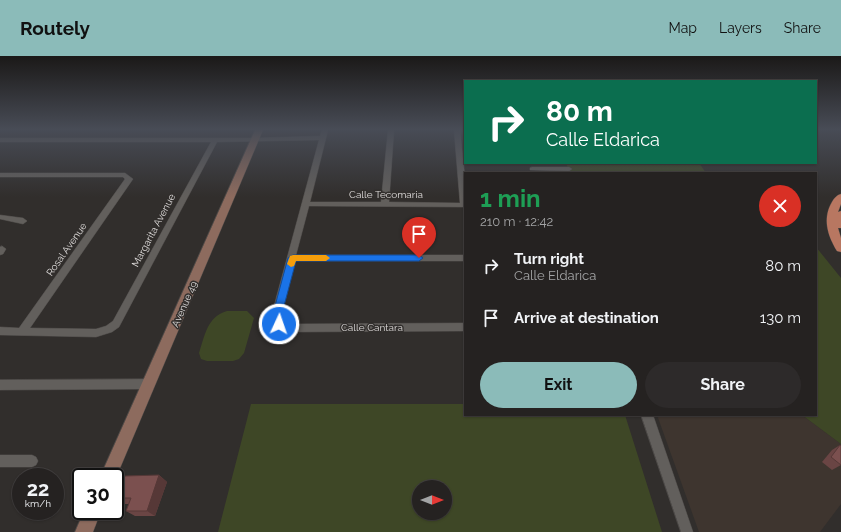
<!DOCTYPE html>
<meta charset="utf-8">
<style>
body{margin:0;font-family:Raleway,sans-serif;background:#2d2a2a;color:#f1f3f6;height:100vh;display:flex;flex-direction:column;font-size:15px;white-space:nowrap}
*{box-sizing:border-box;margin:0}
p{font-size:13px;color:#a3a4a5}
.icon{flex:none;width:22px;height:22px;fill:none;stroke:currentColor;stroke-width:2;stroke-linecap:round;stroke-linejoin:round}
.map{position:relative;flex:1;overflow:hidden}
.sheet{position:absolute;left:464px;top:116px;width:353px;height:244px;display:flex;flex-direction:column;background:#252221;border-radius:0px;box-shadow:0 1px 3px #0004,0 0 0 1px #423f3f}
.sheet>*{flex:none}
.top-card{position:absolute;left:464px;top:24px;width:353px;height:84px;border-radius:0px;box-shadow:0 1px 3px #0004,0 0 0 1px #423f3f;background:#0b6e4f;color:#fff;overflow:hidden}
.needle{width:26px;rotate:90deg}
.tools{position:absolute;left:412px;top:424px;display:grid;gap:8px}
.tools a{display:grid;place-items:center;width:40px;height:40px;border-radius:50%;background:#252221;box-shadow:0 1px 3px #0004,0 0 0 1px #423f3f;font-size:20px}
.speed{position:absolute;left:12px;top:412px;display:flex;gap:8px;font-size:20px;font-weight:700;text-align:center}
.speed>*{display:grid;place-content:center;width:52px;height:52px;border-radius:50%;background:#252221;box-shadow:0 1px 3px #0004,0 0 0 1px #423f3f;line-height:1}
.speed small{font-size:10px;font-weight:400}
.speed .limit{border:2px solid #111;border-radius:6px;background:#fff;color:#111}
.pin{position:absolute;display:grid;place-items:center;width:34px;height:34px;color:#fff;margin:-41px -17px;border-radius:50% 50% 50% 0;rotate:-45deg;box-shadow:0 0 4px #0007}
.pin .icon{rotate:45deg}
.me{position:absolute;width:44px;margin:-22px;rotate:3deg;stroke-linejoin:round;filter:drop-shadow(0 0 3px #0008)}
.turn{display:flex;align-items:center;gap:14px;height:84px;padding:0 16px;font-size:18px}
.turn .icon{width:52px;height:52px;stroke-width:2.5}
.turn b{display:block;font-size:28px;line-height:34px}
.round{display:grid;place-items:center;flex:none;width:42px;height:42px;border-radius:21px;background:#2d2a2a}
.headline{display:flex;align-items:center;justify-content:space-between;height:68px;padding:0 16px}
h1{font-size:24px;font-weight:700;line-height:30px;color:#1e9e55}
.primary-button{display:flex;gap:8px;margin-top:auto;padding:8px 16px}
.primary-button a{flex:1;height:46px;border-radius:24px;background:#8bbbb9;color:#111;font-size:16px;font-weight:700;line-height:46px;text-align:center}
.primary-button a+a{background:#2d2a2a;color:#f1f3f6}
ul{padding:0;list-style:none}
li{display:flex;align-items:center;gap:12px;height:52px;padding:0 16px}
li div{flex:1}
li b{display:block;font-size:15px}
li em{font-style:normal}
header{display:flex;align-items:center;gap:24px;box-sizing:border-box;height:56px;padding:0 20px;background:#8bbbb9;color:#111}
header strong{font-size:19px}
nav{display:flex;gap:22px;margin-inline-start:auto;font-size:14px}
.map>svg:first-child{display:block}
</style>
<header>
<strong>Routely</strong>
<nav><a>Map</a><a>Layers</a><a>Share</a></nav>
</header>
<div class="map">
<svg width="841" height="476" viewBox="0 0 841 476">
<rect width="100%" height="100%" fill="#312e2c"/>
<path fill="#3e352f" d="M 657,359 L 802,359 L 841,388 L 841,448 L 820,476 L 699,476 Z"/>
<g fill="#3e4726" fill-rule="evenodd">
<path d="M 566,107 L 699,107 L 706,117 L 570,117 Z"/>
<path d="M 816,191 L 841,222 L 841,388 L 802,359 L 816,359 Z"/>
<path d="M 227,255 L 247,255 L 254,262 L 244,297 L 239,303 L 233,305 L 207,305 L 201,303 L 199,297 C 205,279 207,261 227,255 Z"/>
<path d="M 251,348 L 465,348 L 465,359 L 625,359 L 662,476 L 218,476 ZM 419,431 L 445,431 L 445,457 L 419,457 Z"/>
</g>
<g fill="none" stroke-linecap="round" stroke-linejoin="round">
<defs>
<g id="street">
<path d="M 322,74 L 328,74 L 310,146 L 381,146 L 388,74 L 394,74 L 389,146 L 460,147 L 454,74 L 460,74 L 465,122 L 465,151 L 309,150 L 296,199 L 465,199 L 465,205 L 295,205 L 281,261 L 281,264 L 289,268 L 465,267 L 465,275 L 288,276 L 274,269 L 271,261 L 319,84 L 217,86 L 119,271 L 112,276 L 96,281 L 0,279 L 0,271 L 19,272 L 125,123 L 123,121 L 0,121 L 0,117 L 125,117 L 133,123 L 30,272 L 96,273 L 106,270 L 113,265 L 211,86 L 0,86 L 0,82 L 255,82 L 320,80 Z"/>
<path d="M 532,111 L 569,111 L 572,113 L 569,115 L 530,114 L 530,112 Z"/>
<path d="M 0,159 L 23,162 L 27,165 L 23,168 L 0,163 Z"/>
<path d="M 2,190 L 6,193 L 3,198 L 0,199 L 0,191 Z"/>
<path d="M 149,323 L 153,325 L 154,328 L 153,331 L 149,333 L 0,334 L 0,324 Z"/>
<path d="M 641,359 L 653,359 L 693,476 L 681,476 Z"/>
<path d="M 0,399 L 32,399 L 36,401 L 38,405 L 36,409 L 32,411 L 0,411 Z"/>
</g>
<g id="secondary">
<path d="M 255,74 L 263,74 L 115,424 L 115,421 L 100,421 Z"/>
<path d="M 84,455 L 101,455 L 93,476 L 75,476 Z"/>
</g>
<path id="primary" d="M 841,138 L 841,148 L 838,156 L 841,155 L 841,172 L 838,172 L 841,182 L 841,196 L 837,195 C 828,180 822,163 832,146 C 834,142 837,139 841,138 Z"/>
</defs>
<use href="#street" stroke="#4c4947" stroke-width="1"/>
<use href="#secondary" stroke="#4c4947" stroke-width="1"/>
<use href="#primary" stroke="#4c4947" stroke-width="1"/>
<use href="#street" fill="#625f5c" fill-rule="evenodd"/>
<use href="#secondary" fill="#8d6b5e" fill-rule="evenodd"/>
<use href="#primary" fill="#b87761" fill-rule="evenodd"/>
</g>
<g fill="#6a4544">
<path d="M 840,389 L 841,409 L 832,414 L 822,406 L 832,394 Z"/>
<path d="M 159,419 L 167,426 L 155,460 L 135,460 L 126,455 L 129,448 L 125,448 L 116,442 Z"/>
</g>
<path fill="#563837" d="M 159,419 L 167,426 L 155,460 L 147,455 Z"/>
<g fill="#7b504f" stroke="#563837">
<path d="M 840,389 L 841,390 L 841,409 L 831,401 Z"/>
<path d="M 159,419 L 147,455 L 126,455 L 131,442 L 116,442 L 125,420 Z"/>
</g>
<linearGradient id="sky" x2="0" y2="1"><stop stop-color="#1b1918"/><stop offset="0.52" stop-color="#484c56"/><stop offset="1" stop-color="#484c56" stop-opacity="0"/></linearGradient>
<rect width="841" height="141" fill="url(#sky)"/>
<path fill="#1a73e8" stroke="#114b97" d="M 293,199 L 419,199 L 423,202 L 419,205 L 296,205 L 281,261 L 284,268 L 279,272 L 276,271 L 272,261 L 288,202 Z"/>
<path fill="#f59e0b" d="M 293,199 L 326,199 L 330,202 L 326,205 L 296,205 L 294,210 L 291,211 L 287,208 L 290,200 Z"/>
<g text-anchor="middle" stroke-width="3" stroke-linejoin="round" paint-order="stroke">
<g font-size="10" fill="#dedbda" stroke="#312e2c">
<text x="386" y="142">Calle Tecomaria</text>
<text transform="translate(153 174) rotate(-62)" y="4">Margarita Avenue</text>
<text transform="translate(66 193) rotate(-55)" y="4">Rosal Avenue</text>
<text transform="translate(184 248) rotate(-66)" y="4">Avenue 49</text>
<text x="372" y="275">Calle Cantara</text>
</g>
</g>
</svg>
<div class="tools">
<a><svg class="needle" viewBox="-14 -14 28 28"><path d="M0-13l5 13h-10z" fill="#e53935"/><path d="M0 13l5-13h-10z" fill="#a3a4a5"/></svg></a>
</div>
<div class="speed"><div>22<small>km/h</small></div><div class="limit">30</div></div>
<div class="pin" style="left:419px;top:202px;background:#d93025"><svg class="icon" aria-label="arrive" viewBox="0 0 24 24"><path d="M6 21V4h12l-3 4 3 4H6"/></svg></div>
<svg class="me" style="left:279px;top:268px" viewBox="-20 -20 40 40"><circle r="17" fill="#1a73e8" stroke="#fff" stroke-width="3"/><path d="M0-11L8 9 0 5-8 9z" fill="#fff"/></svg>
<div class="top-card">
<div class="turn"><svg class="icon" aria-label="right" viewBox="0 0 24 24"><path d="M7 20v-9h11M14 6l5 5-5 5"/></svg><div><b>80 m</b>Calle Eldarica</div></div>
</div>
<section class="sheet">
<div class="headline"><div><h1>1 min</h1><p>210 m · 12:42</p></div><a class="round" style="background:#d93025;color:#fff"><svg class="icon" aria-label="close" viewBox="0 0 24 24"><path d="M6 6l12 12M18 6L6 18"/></svg></a></div>
<ul>
<li><svg class="icon" aria-label="right" viewBox="0 0 24 24"><path d="M7 20v-9h11M14 6l5 5-5 5"/></svg><div><b>Turn right</b><p>Calle Eldarica</p></div><em>80 m</em></li>
<li><svg class="icon" aria-label="arrive" viewBox="0 0 24 24"><path d="M6 21V4h12l-3 4 3 4H6"/></svg><div><b>Arrive at destination</b></div><em>130 m</em></li>
</ul>
<div class="primary-button"><a>Exit</a><a>Share</a></div>
</section>
</div>
